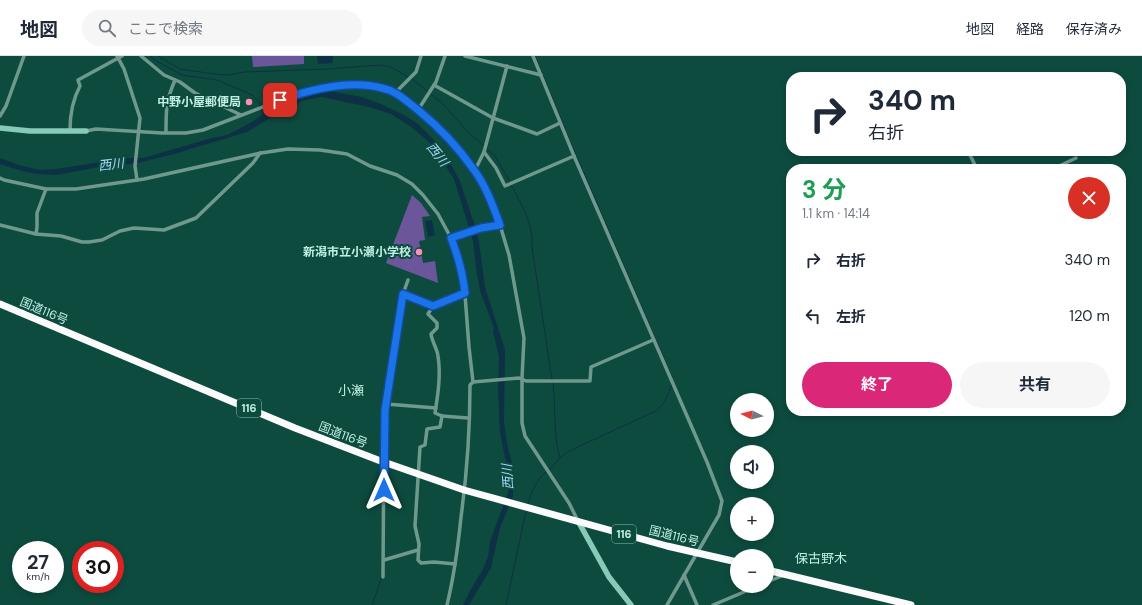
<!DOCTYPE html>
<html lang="ja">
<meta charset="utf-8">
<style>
body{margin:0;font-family:"DM Sans","Noto Sans JP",sans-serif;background:#f6f6f7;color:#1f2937;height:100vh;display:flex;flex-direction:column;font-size:15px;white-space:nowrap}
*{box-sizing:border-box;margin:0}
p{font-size:13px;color:#747a83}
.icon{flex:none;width:22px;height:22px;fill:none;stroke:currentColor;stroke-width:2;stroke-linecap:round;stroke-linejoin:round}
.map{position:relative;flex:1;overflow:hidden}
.drawer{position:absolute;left:786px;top:108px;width:340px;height:252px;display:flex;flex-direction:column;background:#fff;border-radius:16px;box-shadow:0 2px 6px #0003}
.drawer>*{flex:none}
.guide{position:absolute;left:786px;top:16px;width:340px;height:84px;border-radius:16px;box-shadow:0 2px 6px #0003;background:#fff;color:#1f2937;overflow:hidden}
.needle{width:26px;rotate:276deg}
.controls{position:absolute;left:730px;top:337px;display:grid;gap:8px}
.controls a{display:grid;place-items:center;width:44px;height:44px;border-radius:50%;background:#fff;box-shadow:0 2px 6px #0003;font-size:20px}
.speed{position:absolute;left:12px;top:485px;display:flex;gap:8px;font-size:20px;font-weight:700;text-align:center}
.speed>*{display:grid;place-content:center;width:52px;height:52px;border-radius:50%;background:#fff;box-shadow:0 2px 6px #0003;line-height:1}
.speed small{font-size:10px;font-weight:400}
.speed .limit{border:6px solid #d22;background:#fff;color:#111}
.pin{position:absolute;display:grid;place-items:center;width:34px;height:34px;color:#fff;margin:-17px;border-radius:8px;box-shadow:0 2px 6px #0006}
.me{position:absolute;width:44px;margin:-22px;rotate:0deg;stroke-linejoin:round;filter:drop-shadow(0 0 3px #0008)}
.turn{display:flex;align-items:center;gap:14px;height:84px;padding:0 16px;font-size:18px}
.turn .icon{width:52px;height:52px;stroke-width:2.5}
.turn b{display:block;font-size:28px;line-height:34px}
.round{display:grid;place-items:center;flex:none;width:42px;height:42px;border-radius:21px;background:#f6f6f7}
.overview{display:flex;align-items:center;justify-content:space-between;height:68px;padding:0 16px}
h1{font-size:24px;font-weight:700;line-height:30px;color:#1e9e55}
.button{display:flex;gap:8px;margin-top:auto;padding:8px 16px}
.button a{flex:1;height:46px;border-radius:24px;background:#db2777;color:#fff;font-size:16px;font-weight:700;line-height:46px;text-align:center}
.button a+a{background:#f6f6f7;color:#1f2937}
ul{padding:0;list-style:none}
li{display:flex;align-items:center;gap:12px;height:56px;padding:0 16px}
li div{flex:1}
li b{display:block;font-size:15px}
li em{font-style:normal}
header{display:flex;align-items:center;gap:24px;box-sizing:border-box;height:56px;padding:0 20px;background:#fff;border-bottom:1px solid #e0e1e3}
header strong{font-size:19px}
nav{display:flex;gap:22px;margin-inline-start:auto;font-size:14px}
.search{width:280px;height:36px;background:#f6f6f7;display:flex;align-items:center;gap:10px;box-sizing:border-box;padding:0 14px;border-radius:22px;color:#747a83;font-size:15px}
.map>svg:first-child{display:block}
</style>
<header>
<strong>地図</strong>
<div class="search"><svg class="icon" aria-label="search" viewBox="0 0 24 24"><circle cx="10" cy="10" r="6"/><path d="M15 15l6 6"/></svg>ここで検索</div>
<nav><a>地図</a><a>経路</a><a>保存済み</a></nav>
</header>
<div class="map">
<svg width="1142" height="549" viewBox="0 0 1142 549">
<rect width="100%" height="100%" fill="#0d4b3f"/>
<g fill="#6c569b">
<path d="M 252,0 L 304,0 L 304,8 L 253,11 Z"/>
<path d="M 412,139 L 421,147 L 430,160 L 422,161 L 425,184 L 419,185 L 423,207 L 435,205 L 438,227 L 386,207 Z"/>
</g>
<g fill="#0d3144">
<path d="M 317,0 L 333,0 L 333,7 L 318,8 Z"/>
<path d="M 324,34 L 362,41 L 381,48 L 404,59 L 418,68 L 437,87 L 449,105 L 460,125 L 474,167 L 479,186 L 485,231 L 505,294 L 504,366 L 507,387 L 513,412 L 513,440 L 500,472 L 491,512 L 469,549 L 463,549 L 471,533 L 483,513 L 488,501 L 490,485 L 508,437 L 508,416 L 500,377 L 498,334 L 499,301 L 493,275 L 494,272 L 480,235 L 476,212 L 473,185 L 454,123 L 441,103 L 428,85 L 410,70 L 391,58 L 369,51 L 321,41 L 302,45 L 285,53 L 247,76 L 174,98 L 138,107 L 99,111 L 57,119 L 37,118 L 22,115 L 0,108 L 0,102 L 19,109 L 39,114 L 56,113 L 126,102 L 143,102 L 212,82 L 227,79 L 252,66 L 275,50 L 292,42 L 313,36 Z"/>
<path d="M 432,164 L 435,179 L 428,181 L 425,165 Z"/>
</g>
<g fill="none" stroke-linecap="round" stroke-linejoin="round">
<g stroke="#0d3144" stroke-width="1">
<path d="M 151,0 L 153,3 L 182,19 L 217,24 L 252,39 L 260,47 L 263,59"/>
<path d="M 158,0 L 180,13 L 215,18 L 229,19 L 244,16 L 329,13 L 379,9 L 391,11 L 408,21"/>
<path d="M 535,0 L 566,75"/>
<path d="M 411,22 L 442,47 L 467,75 L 485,91"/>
<path d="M 567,78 L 672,321"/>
<path d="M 487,93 L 495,100 L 510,126"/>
<path d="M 511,129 C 521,147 534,170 532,191 L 552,324"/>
<path d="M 394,286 L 401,239"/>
<path d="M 553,327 C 556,351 553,380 560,402"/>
<path d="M 382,387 L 382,354 L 386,338"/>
<path d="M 550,413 L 560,402 L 569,395 L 656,355 C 665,347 668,340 672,328"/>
<path d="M 528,448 C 531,436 537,423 547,415"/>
<path d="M 372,549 L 382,521"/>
<path d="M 506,549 L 526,455"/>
</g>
<g stroke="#70998e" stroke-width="3.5">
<path d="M 117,0 L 124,13 L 140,62 L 135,110 L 137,124"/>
<path d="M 141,0 L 164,19 L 180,26 L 195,37 L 241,59"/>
<path d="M 465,0 L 541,19"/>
<path d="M 533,0 L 574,100 L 707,406 L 722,445 L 719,459 L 667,549"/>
<path d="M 434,29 L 493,62 L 537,78 L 560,67"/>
<path d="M 395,37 L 416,16 L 421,0"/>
<path d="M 418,54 L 436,26 L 445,0"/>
<path d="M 0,60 L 6,50 L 24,0"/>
<path d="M 70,74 C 70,58 72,45 80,30 L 78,24 L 122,0"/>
<path d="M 86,75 L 96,73 L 162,77 L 186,77 L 203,74 L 294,39 L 322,31 L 340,29 L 380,31 L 394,36 L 409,46 L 445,77 L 475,114 L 500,169 L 509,199 L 524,282 L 522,322 L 522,367 L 525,380 L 569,447 L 578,465"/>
<path d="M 166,76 C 166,53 166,45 175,24"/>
<path d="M 968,95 L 977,113"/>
<path d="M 484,96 L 496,112 L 505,130 L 574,100"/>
<path d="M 1053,113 L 1076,102"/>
<path d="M 475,114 L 484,96 L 507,10"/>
<path d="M 0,122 L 4,124 L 46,133 L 76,133 L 144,123 L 261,97 L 288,93 L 320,94 L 347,98 L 370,110 L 397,119 L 412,128 L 423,139 L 438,158 L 451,182 L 459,201 L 464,226 L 469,291 L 473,326 L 470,329 C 470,373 467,417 461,461 C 458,491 454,520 447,549"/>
<path d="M 0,169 L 36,178 L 61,180 L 82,186 L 89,186 L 102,184 L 120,175 L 134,172 L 164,174 L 196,162 L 253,107 L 260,97"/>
<path d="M 36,178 L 37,171 L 37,157 L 46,133"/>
<path d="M 451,182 L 481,172 L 500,169"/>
<path d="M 465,237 L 433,250 L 428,258 L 437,267 L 437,272 L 431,278 C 432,286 437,292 438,300 C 441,319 438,338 435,357 L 442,360 L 468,362"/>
<path d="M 403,238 L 433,250"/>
<path d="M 473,326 L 519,322 L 526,325 L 590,325 L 591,311 L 653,284"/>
<path d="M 386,348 L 436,352"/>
<path d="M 442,360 L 440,371 L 427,373 L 425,389 L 420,391 L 415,470 L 419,488 L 418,504 L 421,507 L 434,506 L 455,508"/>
<path d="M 384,504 L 418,494"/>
<path d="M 684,519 L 697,549"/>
<path d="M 383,521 L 384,364 L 403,238 L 408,224"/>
<path d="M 767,526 L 784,519"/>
<path d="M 713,549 L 758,530"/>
</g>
<g stroke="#87cab9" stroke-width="5.5">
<path d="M 0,72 L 30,75 L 86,75"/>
<path d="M 578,465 L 609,521 L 631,549"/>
</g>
<g stroke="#fbfbfb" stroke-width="7">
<path d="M 0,248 L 295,372 L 378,404 L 464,434 L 667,490 L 737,506"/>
<path d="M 767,514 L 911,549"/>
</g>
</g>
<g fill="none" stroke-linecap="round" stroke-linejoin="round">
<defs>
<path id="route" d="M 280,44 C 311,33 349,23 382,32 C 397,35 406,45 418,54 C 439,71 458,91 474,114 C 486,130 493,150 500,169 L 481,172 L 451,182 C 458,200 463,218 465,237 L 433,250 L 403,238 L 385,354 L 384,434"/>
</defs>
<use href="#route" stroke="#114b97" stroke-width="10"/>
<use href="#route" stroke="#1a73e8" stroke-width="7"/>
</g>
<g fill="#ff8eba" stroke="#0d4b3f" stroke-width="1.5">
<circle cx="249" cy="46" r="4"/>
<circle cx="419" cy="196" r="4"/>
</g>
<g text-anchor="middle" stroke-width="4" stroke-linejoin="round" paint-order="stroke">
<g fill="#0d4b3f" stroke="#8abeb1" stroke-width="1">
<rect x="237" y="343" width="24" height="18" rx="3"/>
<rect x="612" y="469" width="24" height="18" rx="3"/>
</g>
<g font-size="11" font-weight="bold" fill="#bfefe2">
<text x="249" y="356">116</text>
<text x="624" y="482">116</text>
</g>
<g font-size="12" font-weight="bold" fill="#bfefe2" stroke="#0d4b3f" text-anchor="end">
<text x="241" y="50">中野小屋郵便局</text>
<text x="411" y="200">新潟市立小瀬小学校</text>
</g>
<g font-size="12" fill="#bfefe2" stroke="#0d4b3f">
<text transform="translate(44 255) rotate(23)" y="4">国道116号</text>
<text transform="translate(343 379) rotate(21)" y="4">国道116号</text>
<text transform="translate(674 480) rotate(14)" y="4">国道116号</text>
</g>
<g font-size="13" font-style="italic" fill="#a4d4f3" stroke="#0d4b3f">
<text transform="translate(438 98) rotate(51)" y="5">西川</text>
<text transform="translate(111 108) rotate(-7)" y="5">西川</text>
<text transform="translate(507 421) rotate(-94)" y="5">西川</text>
</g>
<g font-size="13" fill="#bfefe2" stroke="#0d4b3f">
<text x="351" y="339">小瀬</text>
<text x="821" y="507">保古野木</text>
</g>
</g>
</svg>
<div class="controls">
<a><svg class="needle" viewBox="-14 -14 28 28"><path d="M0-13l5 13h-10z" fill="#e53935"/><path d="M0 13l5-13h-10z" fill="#747a83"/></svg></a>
<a><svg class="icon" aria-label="sound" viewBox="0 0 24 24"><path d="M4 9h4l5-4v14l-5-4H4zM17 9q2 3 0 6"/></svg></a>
<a>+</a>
<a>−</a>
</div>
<div class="speed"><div>27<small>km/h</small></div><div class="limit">30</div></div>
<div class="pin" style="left:280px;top:44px;background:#d93025"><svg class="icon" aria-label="arrive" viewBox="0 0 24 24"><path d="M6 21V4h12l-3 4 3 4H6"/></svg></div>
<svg class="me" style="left:384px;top:434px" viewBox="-20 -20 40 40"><path d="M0-17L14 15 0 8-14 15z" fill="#1a73e8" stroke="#fff" stroke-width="4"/></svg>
<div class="guide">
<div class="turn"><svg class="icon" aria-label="right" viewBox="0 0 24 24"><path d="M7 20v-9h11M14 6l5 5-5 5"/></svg><div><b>340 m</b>右折</div></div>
</div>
<section class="drawer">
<div class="overview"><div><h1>3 分</h1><p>1.1 km · 14:14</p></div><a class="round" style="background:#d93025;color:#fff"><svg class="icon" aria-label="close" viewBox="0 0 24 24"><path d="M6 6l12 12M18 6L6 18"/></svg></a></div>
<ul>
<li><svg class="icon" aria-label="right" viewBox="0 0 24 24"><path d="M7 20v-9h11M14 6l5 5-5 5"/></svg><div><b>右折</b></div><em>340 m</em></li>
<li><svg class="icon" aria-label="left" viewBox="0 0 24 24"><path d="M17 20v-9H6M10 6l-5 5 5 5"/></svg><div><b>左折</b></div><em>120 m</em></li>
</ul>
<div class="button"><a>終了</a><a>共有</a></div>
</section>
</div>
